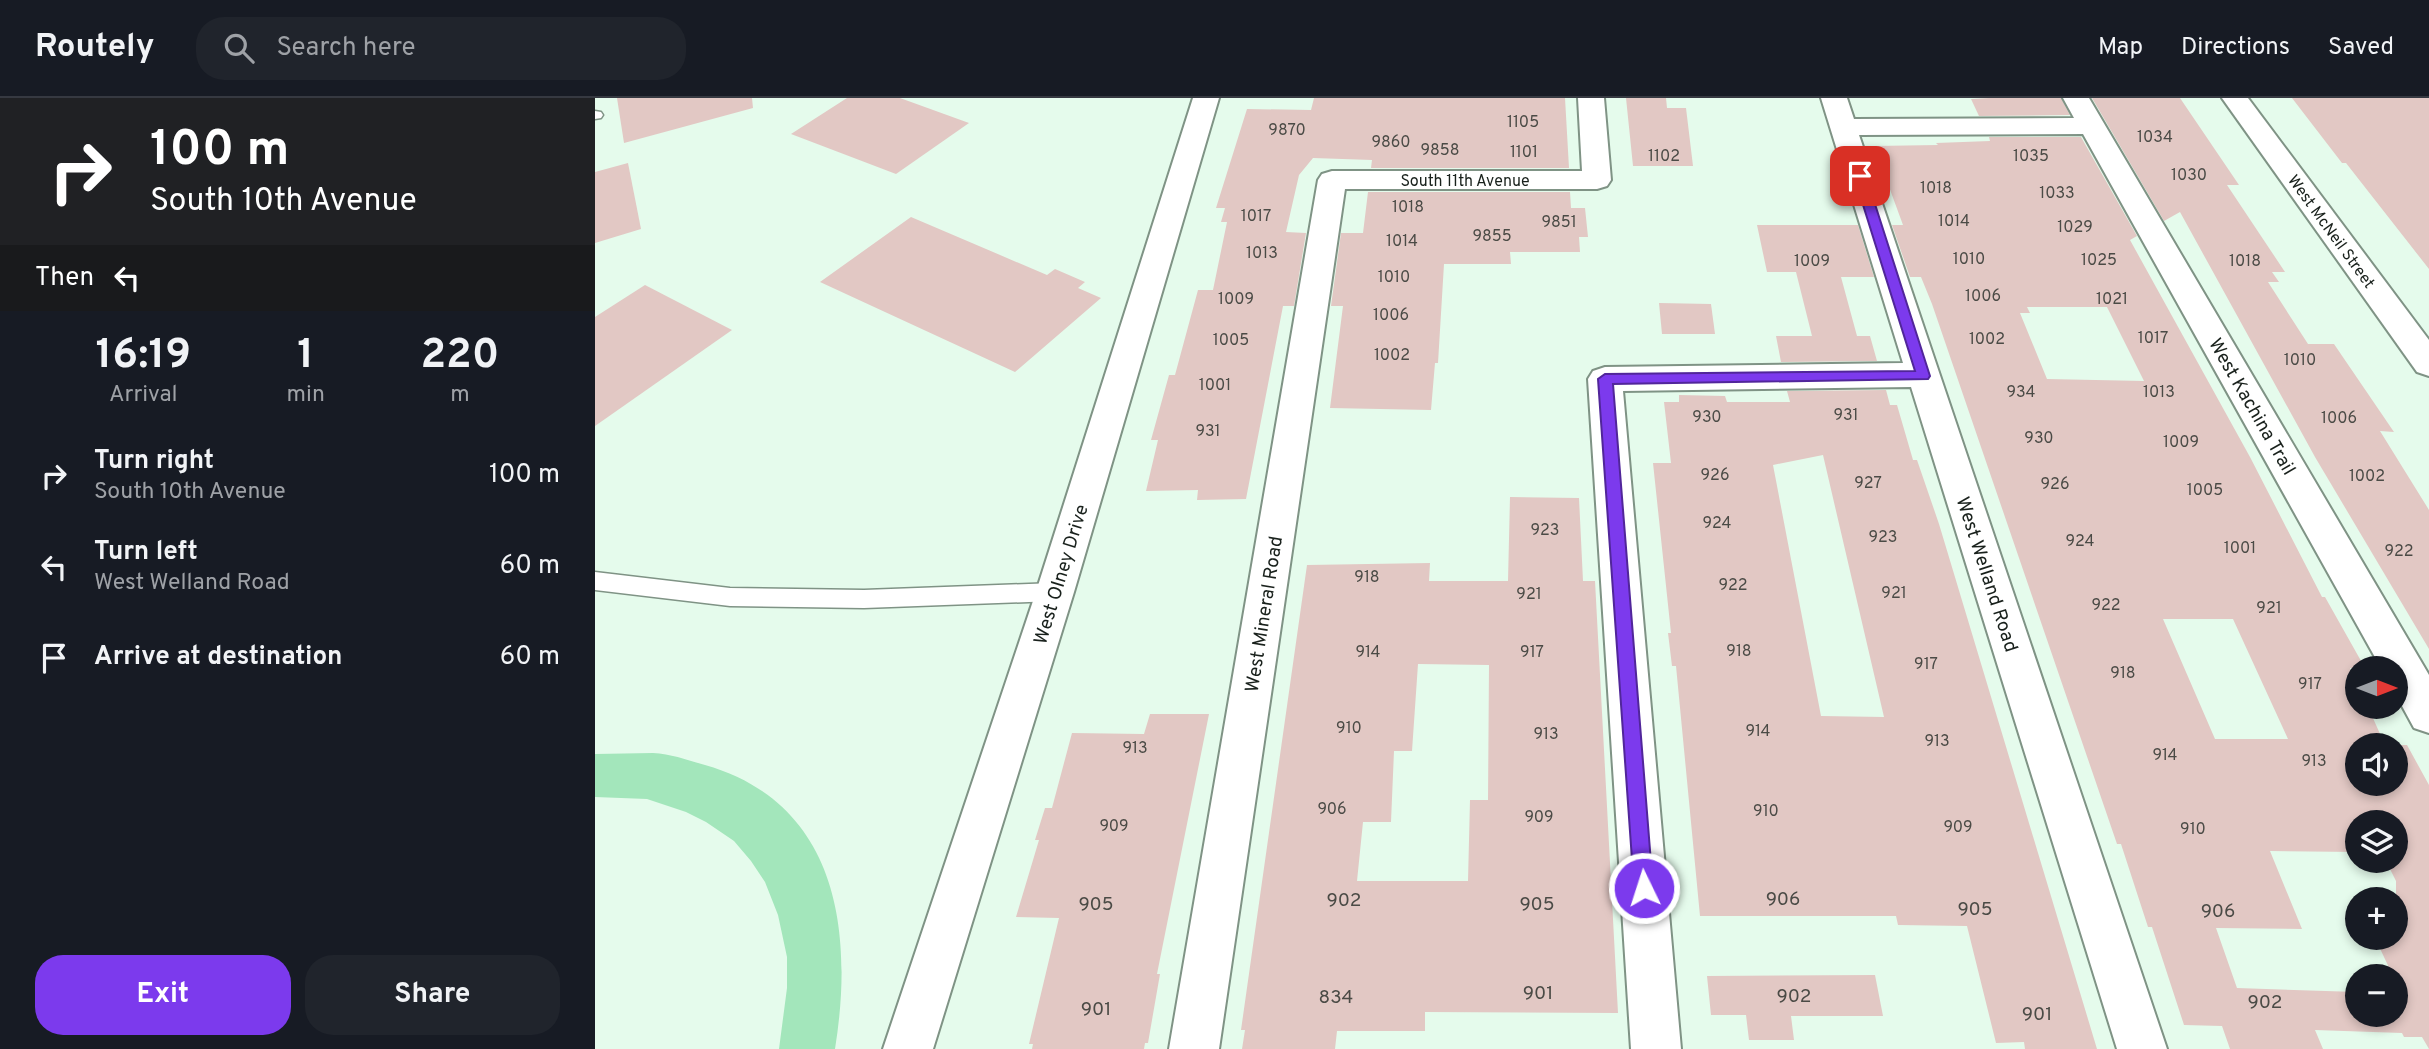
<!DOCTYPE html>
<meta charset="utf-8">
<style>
body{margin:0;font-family:Overpass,sans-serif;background:#20242c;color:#f1f3f6;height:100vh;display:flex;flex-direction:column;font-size:26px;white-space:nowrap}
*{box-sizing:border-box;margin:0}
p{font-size:23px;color:#9ea1a6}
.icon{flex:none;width:38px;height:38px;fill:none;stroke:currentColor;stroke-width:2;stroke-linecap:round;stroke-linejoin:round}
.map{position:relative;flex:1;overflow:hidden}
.panel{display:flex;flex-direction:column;background:#171b24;width:595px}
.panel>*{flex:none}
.top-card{background:#202124;color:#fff;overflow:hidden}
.needle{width:46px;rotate:90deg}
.buttons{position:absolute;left:1750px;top:558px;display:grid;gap:14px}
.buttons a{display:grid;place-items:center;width:63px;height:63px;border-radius:50%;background:#171b24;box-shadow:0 4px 10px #0003;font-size:35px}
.pin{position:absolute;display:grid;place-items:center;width:60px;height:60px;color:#fff;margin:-30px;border-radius:14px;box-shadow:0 4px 10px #0006}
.me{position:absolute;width:77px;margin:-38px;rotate:356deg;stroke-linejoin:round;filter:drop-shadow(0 0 5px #0008)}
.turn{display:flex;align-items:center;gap:24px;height:147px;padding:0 35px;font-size:32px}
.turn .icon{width:91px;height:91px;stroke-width:2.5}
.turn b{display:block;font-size:49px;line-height:60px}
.then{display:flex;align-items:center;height:66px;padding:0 35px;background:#0003;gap:14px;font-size:26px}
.eta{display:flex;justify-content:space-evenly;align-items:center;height:119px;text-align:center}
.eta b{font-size:42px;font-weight:700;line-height:49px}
.primary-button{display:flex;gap:14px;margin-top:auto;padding:14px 35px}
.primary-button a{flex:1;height:80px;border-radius:28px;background:#7c3aed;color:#fff;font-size:28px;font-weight:700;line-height:80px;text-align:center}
.primary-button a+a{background:#20242c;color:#f1f3f6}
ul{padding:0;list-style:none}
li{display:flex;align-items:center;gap:21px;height:91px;padding:0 35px}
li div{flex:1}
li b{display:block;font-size:26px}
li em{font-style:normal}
header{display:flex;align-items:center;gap:42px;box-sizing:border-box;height:98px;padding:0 35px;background:#171b24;border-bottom:2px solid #363941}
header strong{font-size:33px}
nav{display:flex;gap:38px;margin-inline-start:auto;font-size:24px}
.search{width:490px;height:63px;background:#20242c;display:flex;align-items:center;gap:18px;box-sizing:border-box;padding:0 24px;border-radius:28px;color:#9ea1a6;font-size:26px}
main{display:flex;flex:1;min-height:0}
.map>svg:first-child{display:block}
</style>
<header>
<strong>Routely</strong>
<div class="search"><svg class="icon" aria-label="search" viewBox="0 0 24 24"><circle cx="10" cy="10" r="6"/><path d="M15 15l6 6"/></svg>Search here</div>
<nav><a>Map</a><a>Directions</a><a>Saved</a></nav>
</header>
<main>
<section class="panel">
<div class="top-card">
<div class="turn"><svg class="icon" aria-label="right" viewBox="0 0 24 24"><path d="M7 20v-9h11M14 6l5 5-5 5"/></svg><div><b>100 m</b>South 10th Avenue</div></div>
<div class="then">Then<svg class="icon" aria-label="left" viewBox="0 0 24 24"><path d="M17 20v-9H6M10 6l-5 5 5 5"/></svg></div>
</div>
<div class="eta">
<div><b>16:19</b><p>Arrival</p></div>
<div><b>1</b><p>min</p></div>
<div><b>220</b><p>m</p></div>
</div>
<ul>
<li><svg class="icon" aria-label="right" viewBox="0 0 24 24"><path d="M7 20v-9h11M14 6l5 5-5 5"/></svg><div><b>Turn right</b><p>South 10th Avenue</p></div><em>100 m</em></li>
<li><svg class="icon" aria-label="left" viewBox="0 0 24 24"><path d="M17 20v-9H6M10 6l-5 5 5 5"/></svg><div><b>Turn left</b><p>West Welland Road</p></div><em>60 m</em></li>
<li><svg class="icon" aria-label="arrive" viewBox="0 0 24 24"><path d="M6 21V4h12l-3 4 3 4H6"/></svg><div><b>Arrive at destination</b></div><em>60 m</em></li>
</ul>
<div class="primary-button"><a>Exit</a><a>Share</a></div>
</section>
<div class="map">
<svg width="1834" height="951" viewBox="0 0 1834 951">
<rect width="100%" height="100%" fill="#e5fbec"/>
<path fill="#a3e6bb" d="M 58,655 C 77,656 92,662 110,667 C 243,705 259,833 240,951 L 184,951 L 192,890 L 192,859 L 183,817 L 170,784 L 156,763 L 139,743 L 111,724 L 91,714 L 52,701 L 0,699 L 0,656 Z"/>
<g fill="#e2c8c4" fill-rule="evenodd">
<path d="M 22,0 L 157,0 L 158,10 L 29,45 Z"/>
<path d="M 252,0 L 305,0 L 374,25 L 301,76 L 196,36 Z"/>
<path d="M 719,0 L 970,0 L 974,70 L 776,70 L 777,62 L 718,60 L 704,77 L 691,134 L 711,135 L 699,208 L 688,208 L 651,401 L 602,402 L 603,392 L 551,393 L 563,342 L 556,342 L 574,277 L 580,277 L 603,192 L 618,192 L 632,124 L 626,124 L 630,110 L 621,110 L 652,11 L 716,12 Z"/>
<path d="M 1031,0 L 1071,0 L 1072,10 L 1091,10 L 1098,68 L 1038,68 Z"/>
<path d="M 1394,0 L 1466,0 L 1475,17 L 1384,18 L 1376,1 Z"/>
<path d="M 1497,0 L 1585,0 L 1644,87 L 1632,87 L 1690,174 L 1677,174 L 1684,184 L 1673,184 L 1713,246 L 1739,246 L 1799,334 L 1785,333 L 1834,412 L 1834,551 L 1720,359 L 1585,114 L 1569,123 Z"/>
<path d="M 1697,0 L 1834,0 L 1834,171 L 1751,65 L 1747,65 Z"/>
<path d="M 1394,39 L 1486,39 L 1542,138 L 1535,142 L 1655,359 L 1727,499 L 1730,499 L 1770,570 L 1755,570 L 1762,587 L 1762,609 L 1773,609 L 1790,647 L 1812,647 L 1834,687 L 1834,951 L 1827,939 L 1809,939 L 1807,935 L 1720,932 L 1728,951 L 1635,951 L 1627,928 L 1589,927 L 1557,829 L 1553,829 L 1526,746 L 1522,746 L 1337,206 L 1326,179 L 1315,179 L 1297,127 L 1308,127 L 1279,48 L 1343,47 L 1341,45 L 1395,43 ZM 1432,209 L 1512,209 L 1549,283 L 1452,281 L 1425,215 L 1435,215 ZM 1568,521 L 1638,521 L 1693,641 L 1620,641 ZM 1762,648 L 1801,648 L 1801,686 L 1762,686 ZM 1762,724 L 1801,724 L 1801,763 L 1791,763 L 1801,783 L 1801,840 L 1780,840 L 1798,878 L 1801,878 L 1806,895 L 1801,895 L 1801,917 L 1762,917 L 1762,894 L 1642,890 L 1621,830 L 1707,831 L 1675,753 L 1762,754 Z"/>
<path d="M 33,65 L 46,131 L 0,145 L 0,74 Z"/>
<path d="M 773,94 L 975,94 L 976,110 L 990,110 L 993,139 L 984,139 L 985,154 L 915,154 L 916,166 L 849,166 L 843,265 L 840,265 L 836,312 L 735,310 L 748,208 L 736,208 L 746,135 L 768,135 Z"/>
<path d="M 316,119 L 452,177 L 460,171 L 490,184 L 483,190 L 506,200 L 420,274 L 225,184 Z"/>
<path d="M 1162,127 L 1263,127 L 1279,179 L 1246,179 L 1262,238 L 1275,238 L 1282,263 L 1186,264 L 1181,238 L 1217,238 L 1201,174 L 1172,174 Z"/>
<path d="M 50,187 L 137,232 L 0,328 L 0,219 Z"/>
<path d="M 1064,205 L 1116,206 L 1120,236 L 1067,236 Z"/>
<path d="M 1291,292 L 1295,307 L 1302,307 L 1318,362 L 1322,362 L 1344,426 L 1502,951 L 1430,951 L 1429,944 L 1401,945 L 1372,828 L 1303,827 L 1301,818 L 1105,818 L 1081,568 L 1077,568 L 1073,535 L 1076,535 L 1058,365 L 1076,365 L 1069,304 L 1084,304 L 1084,297 L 1130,298 L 1132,304 L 1195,304 L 1192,293 ZM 1228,357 L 1289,619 L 1226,618 L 1178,367 Z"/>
<path d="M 915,399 L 984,400 L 988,483 L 1000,483 L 1023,915 L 830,914 L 830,933 L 742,933 L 740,951 L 647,951 L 650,932 L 646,932 L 712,467 L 835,465 L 834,483 L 913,483 ZM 823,566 L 894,567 L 893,702 L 875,702 L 873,783 L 762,783 L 768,724 L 796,724 L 799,653 L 817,653 Z"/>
<path d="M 555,616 L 614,616 L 562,876 L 565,876 L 553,945 L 550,945 L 549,951 L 437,951 L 438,946 L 434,946 L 464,820 L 421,819 L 444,742 L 440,742 L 450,710 L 457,710 L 477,635 L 549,636 Z"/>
<path d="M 1280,877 L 1288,918 L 1196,918 L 1199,942 L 1154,942 L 1151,917 L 1116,917 L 1112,878 Z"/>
</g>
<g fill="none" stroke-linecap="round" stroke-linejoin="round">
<defs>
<g id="lane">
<path d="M 0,13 L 6,14 L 8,17 L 6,20 L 0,21 Z"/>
<path d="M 0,474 L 135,490 L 269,492 L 460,485 L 468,488 L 471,494 L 468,500 L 460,503 L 269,510 L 135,508 L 0,492 Z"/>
</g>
<g id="street">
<path d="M 598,0 L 624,0 L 479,494 L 338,951 L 288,951 L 441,494 Z"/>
<path d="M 983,0 L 1009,0 L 1016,82 L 1012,88 L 1002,91 L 750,91 L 624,951 L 574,951 L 723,82 L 727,76 L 737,73 L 987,73 Z"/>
<path d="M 1226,0 L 1252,0 L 1259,21 L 1479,20 L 1468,0 L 1494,0 L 1834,577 L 1834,635 L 1819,630 L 1801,597 L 1801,570 L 1786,570 L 1488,36 L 1264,37 L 1572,951 L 1522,951 L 1316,289 L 1028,293 L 1086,951 L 1036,951 L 993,281 L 998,273 L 1010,269 L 1308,265 Z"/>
<path d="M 1627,0 L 1653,0 L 1834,242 L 1834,278 L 1822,274 Z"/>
</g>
</defs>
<use href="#lane" stroke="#7f9385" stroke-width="3"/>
<use href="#street" stroke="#7f9385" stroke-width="4"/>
<use href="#lane" fill="#fff" fill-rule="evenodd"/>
<use href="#street" fill="#fff" fill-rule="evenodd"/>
</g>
<path fill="#7c3aed" stroke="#51269a" stroke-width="2" d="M 1261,76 L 1271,78 L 1335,278 L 1333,281 L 1018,286 L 1058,790 L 1055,797 L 1049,800 L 1042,797 L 1039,790 L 1003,281 L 1010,276 L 1320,273 L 1259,78 Z"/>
<g text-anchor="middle" stroke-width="5" stroke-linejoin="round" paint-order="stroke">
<g font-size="16" fill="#4b4b46">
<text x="928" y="29">1105</text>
<text x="692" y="37">9870</text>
<text x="1560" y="44">1034</text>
<text x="796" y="49">9860</text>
<text x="845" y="57">9858</text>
<text x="929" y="59">1101</text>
<text x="1069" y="63">1102</text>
<text x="1436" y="63">1035</text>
<text x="1594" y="82">1030</text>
<text x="1341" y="95">1018</text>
<text x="1462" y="100">1033</text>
<text x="813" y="114">1018</text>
<text x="661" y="123">1017</text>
<text x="1359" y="128">1014</text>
<text x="964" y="129">9851</text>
<text x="1480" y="134">1029</text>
<text x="897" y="143">9855</text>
<text x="807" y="148">1014</text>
<text x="667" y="160">1013</text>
<text x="1374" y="166">1010</text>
<text x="1504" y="167">1025</text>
<text x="1217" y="168">1009</text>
<text x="1650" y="168">1018</text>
<text x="799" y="184">1010</text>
<text x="1388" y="203">1006</text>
<text x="641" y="206">1009</text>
<text x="1517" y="206">1021</text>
<text x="796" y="222">1006</text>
<text x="1558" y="245">1017</text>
<text x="1392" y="246">1002</text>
<text x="636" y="247">1005</text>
<text x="797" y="262">1002</text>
<text x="1705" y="267">1010</text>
<text x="620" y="292">1001</text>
<text x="1426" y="299">934</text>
<text x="1564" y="299">1013</text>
<text x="1251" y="322">931</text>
<text x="1112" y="324">930</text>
<text x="1744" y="325">1006</text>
<text x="613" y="338">931</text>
<text x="1444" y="345">930</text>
<text x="1586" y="349">1009</text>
<text x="1120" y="382">926</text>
<text x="1772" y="383">1002</text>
<text x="1273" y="390">927</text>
<text x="1460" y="391">926</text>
<text x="1610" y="397">1005</text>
<text x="1122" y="430">924</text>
<text x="950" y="437">923</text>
<text x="1288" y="444">923</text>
<text x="1485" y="448">924</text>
<text x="1645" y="455">1001</text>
<text x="1804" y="458">922</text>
<text x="772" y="484">918</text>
<text x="1138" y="492">922</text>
<text x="1299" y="500">921</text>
<text x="934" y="501">921</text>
<text x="1511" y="512">922</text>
<text x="1674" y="515">921</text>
<text x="1144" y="558">918</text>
<text x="773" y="559">914</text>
<text x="937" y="559">917</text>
<text x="1331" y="571">917</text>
<text x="1528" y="580">918</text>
<text x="1715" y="591">917</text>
<text x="754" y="635">910</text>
<text x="1163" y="638">914</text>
<text x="951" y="641">913</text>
<text x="1342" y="648">913</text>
<text x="540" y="655">913</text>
<text x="1570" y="662">914</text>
<text x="1719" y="668">913</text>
<text x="737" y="716">906</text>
<text x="1171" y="718">910</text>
<text x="944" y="724">909</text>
<text x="519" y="733">909</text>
<text x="1363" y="734">909</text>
<text x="1598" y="736">910</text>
</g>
<g font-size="16" fill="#19211c" stroke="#fff">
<text x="870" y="88">South 11th Avenue</text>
<text transform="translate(1737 133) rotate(54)" y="6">West McNeil Street</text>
</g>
<g font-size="19" fill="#19211c" stroke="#fff">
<text transform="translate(1658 308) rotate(60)" y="7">West Kachina Trail</text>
<text transform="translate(465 476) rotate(-73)" y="7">West Olney Drive</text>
<text transform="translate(1393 476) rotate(72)" y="7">West Welland Road</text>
<text transform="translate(668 516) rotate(-81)" y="7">West Mineral Road</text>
</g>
<g font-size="19" fill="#4b4b46">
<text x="1188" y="807">906</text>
<text x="749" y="808">902</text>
<text x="501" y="812">905</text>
<text x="942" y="812">905</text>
<text x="1380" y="817">905</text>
<text x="1623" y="819">906</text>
<text x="943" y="901">901</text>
<text x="1199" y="904">902</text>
<text x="741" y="905">834</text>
<text x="1670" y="910">902</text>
<text x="501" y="917">901</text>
<text x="1442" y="922">901</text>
</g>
</g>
</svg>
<div class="buttons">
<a><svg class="needle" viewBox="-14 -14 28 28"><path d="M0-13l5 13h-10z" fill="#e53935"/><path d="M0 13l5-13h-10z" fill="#9ea1a6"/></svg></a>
<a><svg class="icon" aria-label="sound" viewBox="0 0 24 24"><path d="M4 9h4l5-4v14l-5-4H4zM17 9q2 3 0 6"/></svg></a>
<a><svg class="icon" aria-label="layers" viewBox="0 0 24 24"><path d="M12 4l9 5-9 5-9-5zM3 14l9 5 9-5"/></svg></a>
<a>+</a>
<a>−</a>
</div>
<div class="pin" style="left:1265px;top:78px;background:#d93025"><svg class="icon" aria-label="arrive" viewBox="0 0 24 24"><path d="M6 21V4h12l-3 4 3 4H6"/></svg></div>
<svg class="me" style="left:1049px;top:790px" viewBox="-20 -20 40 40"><circle r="17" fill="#7c3aed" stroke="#fff" stroke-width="3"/><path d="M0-11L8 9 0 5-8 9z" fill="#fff"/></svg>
</div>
</main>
